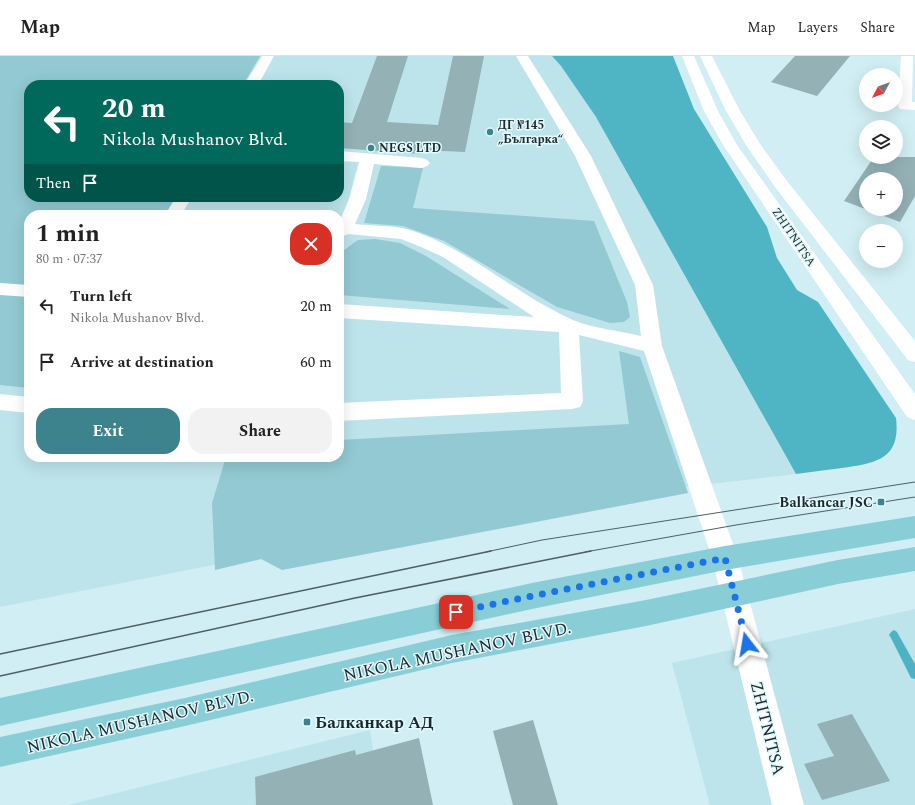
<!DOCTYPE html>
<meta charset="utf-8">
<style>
body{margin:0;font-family:Spectral,serif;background:#f2f2f2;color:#222;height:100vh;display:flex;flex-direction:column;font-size:15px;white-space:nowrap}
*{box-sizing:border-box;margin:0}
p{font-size:13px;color:#767676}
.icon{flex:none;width:22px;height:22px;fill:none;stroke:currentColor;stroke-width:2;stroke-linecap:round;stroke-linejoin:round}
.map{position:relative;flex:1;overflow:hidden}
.panel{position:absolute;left:24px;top:154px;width:320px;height:252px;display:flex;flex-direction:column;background:#fff;border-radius:16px;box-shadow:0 4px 16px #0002}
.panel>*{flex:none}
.top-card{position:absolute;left:24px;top:24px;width:320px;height:122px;border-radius:16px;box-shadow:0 4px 16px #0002;background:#00695c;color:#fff;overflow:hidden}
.needle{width:26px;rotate:229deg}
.controls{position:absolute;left:859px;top:12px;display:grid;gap:8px}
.controls a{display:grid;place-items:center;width:44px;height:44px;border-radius:50%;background:#fff;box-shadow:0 4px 16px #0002;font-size:20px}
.pin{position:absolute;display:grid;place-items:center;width:34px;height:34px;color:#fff;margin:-17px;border-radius:8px;box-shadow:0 2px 6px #0006}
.me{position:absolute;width:44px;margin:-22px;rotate:346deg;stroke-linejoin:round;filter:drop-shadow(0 0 3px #0008)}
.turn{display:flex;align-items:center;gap:14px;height:84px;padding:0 12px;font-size:18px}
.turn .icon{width:52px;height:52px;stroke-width:2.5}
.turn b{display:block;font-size:28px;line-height:34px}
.then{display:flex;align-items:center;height:38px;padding:0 12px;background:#0003;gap:8px;font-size:15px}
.round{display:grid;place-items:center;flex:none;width:42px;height:42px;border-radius:16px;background:#f2f2f2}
.overview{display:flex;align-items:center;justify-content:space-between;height:68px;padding:0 12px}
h1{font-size:24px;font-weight:700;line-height:30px}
.button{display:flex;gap:8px;margin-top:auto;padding:8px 12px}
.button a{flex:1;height:46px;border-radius:16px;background:#3d838e;color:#fff;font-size:16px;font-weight:700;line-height:46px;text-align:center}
.button a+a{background:#f2f2f2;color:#222}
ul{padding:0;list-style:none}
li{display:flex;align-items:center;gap:12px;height:56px;padding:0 12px}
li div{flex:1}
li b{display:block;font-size:15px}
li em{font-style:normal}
header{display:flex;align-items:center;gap:24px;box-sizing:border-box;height:56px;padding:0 20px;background:#fff;border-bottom:1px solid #e0e0e0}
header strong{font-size:19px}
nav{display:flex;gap:22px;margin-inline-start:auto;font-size:14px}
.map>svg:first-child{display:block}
</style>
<header>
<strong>Map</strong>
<nav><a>Map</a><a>Layers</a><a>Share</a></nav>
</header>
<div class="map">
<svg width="915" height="749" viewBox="0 0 915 749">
<rect width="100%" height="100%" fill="#d0eef3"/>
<g fill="#bde4eb" fill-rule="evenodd">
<path d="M 0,0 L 552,0 L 561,10 L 596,61 L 796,418 L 497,453 L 0,551 ZM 29,29 L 339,29 L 339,141 L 29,141 ZM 29,159 L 339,159 L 339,401 L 29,401 Z"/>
<path d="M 915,553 L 915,749 L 710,749 L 672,607 Z"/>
<path d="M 370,674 L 381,749 L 68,749 Z"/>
</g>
<g fill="#92c9d2">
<path d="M 0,0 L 260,0 L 243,29 L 29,29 L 29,141 L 176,141 L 165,159 L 29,159 L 29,332 L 0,329 Z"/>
<path d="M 381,110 L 423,112 L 413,152 L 594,165 L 627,246 L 630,261 L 624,266 L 610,267 L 557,251 L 444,185 L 403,170 L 364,167 Z"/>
<path d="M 375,183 L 400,187 L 426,200 L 510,253 L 339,239 L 340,197 L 358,184 Z"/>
<path d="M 619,295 L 640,301 L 688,437 L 282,514 L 261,503 L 215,514 L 212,447 L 226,401 L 339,401 L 339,384 L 629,368 Z"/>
</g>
<path fill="#4fb5c4" d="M 552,0 L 673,0 L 694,53 L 767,171 L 777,202 L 797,234 L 818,246 L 896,362 C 901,404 875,407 842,412 C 826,414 811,416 796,418 L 596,61 L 561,10 Z"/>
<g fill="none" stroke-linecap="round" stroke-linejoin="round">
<path fill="#4db3c2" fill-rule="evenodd" d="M 894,574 L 897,576 L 915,608 L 915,623 L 911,622 L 891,582 L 889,579 L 891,576 Z"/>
</g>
<g fill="#94b1b6" fill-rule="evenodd">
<path d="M 377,0 L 408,0 L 387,66 L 438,69 L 453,0 L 484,0 L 465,96 L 422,94 L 421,98 L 339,92 L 339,66 L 352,67 Z"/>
<path d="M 795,0 L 850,0 L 817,40 L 771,26 Z"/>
<path d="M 874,101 L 915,101 L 915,140 L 900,166 L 844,145 ZM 866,123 L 896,123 L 896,153 L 866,153 Z"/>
<path d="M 852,658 L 890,725 L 822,744 L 804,708 L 834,700 L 817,668 Z"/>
<path d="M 533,664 L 558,749 L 513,749 L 493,675 Z"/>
<path d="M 419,682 L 433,749 L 256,749 L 255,721 L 355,694 L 356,699 Z"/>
</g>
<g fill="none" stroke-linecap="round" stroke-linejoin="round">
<g fill="#fff" fill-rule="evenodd">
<path d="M 262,0 L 274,0 L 258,29 L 244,29 Z"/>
<path d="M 516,0 L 528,0 L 591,100 L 653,229 L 662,290 L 738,502 L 804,749 L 772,749 L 712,502 L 644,295 L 579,279 L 583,345 L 580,351 L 572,353 L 339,365 L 339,347 L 561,337 L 559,276 L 339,262 L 339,248 L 534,261 L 443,201 L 421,191 L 401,183 L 348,178 L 339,182 L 339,167 L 349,143 L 359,106 L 339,105 L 339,95 L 422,102 L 427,104 L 430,107 L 427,110 L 422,112 L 374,108 L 366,143 L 355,168 C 373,170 393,169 410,174 C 470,193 516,239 573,264 C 591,272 621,275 641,280 L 635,229 L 575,100 Z"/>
<path d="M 682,0 L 694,0 L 718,55 L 737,89 L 915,338 L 915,364 L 907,361 L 723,89 L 704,55 Z"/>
<path d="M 700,0 L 712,0 L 739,53 L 760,88 L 787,125 L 915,285 L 915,306 L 908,304 L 775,131 L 746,89 L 725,53 Z"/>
<path d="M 901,0 L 913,0 L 912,46 L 915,46 L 915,54 L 900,53 L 898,50 Z"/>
<path d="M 176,141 L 192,141 L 181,159 L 165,159 Z"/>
<path d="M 0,227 L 29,229 L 29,241 L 0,239 Z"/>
<path d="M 0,338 L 29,341 L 29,357 L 0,354 Z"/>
</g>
<g fill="#89ced7" fill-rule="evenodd">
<path d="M 915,460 L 915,482 L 725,514 L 532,553 L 0,670 L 0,642 L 532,527 L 725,490 Z"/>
<path d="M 915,491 L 915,515 L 838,528 L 646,570 L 452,607 L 185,670 L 0,711 L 0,681 L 185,642 L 452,579 L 646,544 L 838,504 Z"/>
</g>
<g stroke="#4e5f62" stroke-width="1">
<path d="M 486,496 L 542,484 L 915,426"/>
<path d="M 585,496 L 736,469 L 915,441"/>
</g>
<g stroke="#4e5f62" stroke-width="1.5">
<path d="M 0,598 L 491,495"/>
<path d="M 0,620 L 355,542 L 591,495"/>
</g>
</g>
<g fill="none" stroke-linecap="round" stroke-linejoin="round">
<path stroke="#1a73e8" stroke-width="7" stroke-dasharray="0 12.6" d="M 456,556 L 532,540 L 725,502 L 747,588"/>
</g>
<g fill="#3d838e" stroke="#e2fafe" stroke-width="1.5">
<circle cx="490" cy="76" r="4"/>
<circle cx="371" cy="92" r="4"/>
<rect x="877" y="442" width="8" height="8" rx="2"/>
<rect x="303" y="662" width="8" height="8" rx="2"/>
</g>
<g text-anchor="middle" stroke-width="3" stroke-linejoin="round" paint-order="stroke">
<g font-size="12" font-weight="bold" fill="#1c282a" stroke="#e2fafe" text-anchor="start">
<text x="498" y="73">ДГ №145<tspan x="498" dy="14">„Българка“</tspan></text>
<text x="379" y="96">NEGS LTD</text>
</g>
<g font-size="12" fill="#1c282a" stroke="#e2fafe">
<text transform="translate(794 181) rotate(56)" y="4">ZHITNITSA</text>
</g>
<g font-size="14" font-weight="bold" fill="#1c282a" stroke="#e2fafe" text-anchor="end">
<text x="873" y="451">Balkancar JSC</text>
</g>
<g font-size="17" fill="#1c282a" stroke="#e2fafe">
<text transform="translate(457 595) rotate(-12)" y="6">NIKOLA MUSHANOV BLVD.</text>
<text transform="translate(140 665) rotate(-13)" y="6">NIKOLA MUSHANOV BLVD.</text>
<text transform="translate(768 672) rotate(76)" y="6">ZHITNITSA</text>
</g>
<g font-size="17" font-weight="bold" fill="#1c282a" stroke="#e2fafe" text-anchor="start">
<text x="315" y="672">Балканкар АД</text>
</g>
</g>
</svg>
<div class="controls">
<a><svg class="needle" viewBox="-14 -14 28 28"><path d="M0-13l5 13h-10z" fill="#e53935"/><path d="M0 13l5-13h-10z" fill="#767676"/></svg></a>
<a><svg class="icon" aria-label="layers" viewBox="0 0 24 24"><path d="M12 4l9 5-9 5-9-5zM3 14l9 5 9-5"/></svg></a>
<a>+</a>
<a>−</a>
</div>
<div class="pin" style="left:456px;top:556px;background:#d93025"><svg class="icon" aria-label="arrive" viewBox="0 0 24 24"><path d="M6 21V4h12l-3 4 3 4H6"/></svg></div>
<svg class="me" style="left:747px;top:588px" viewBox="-20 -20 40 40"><path d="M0-17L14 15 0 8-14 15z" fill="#1a73e8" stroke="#fff" stroke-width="4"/></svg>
<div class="top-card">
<div class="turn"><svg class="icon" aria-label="left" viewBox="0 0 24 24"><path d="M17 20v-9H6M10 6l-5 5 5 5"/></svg><div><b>20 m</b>Nikola Mushanov Blvd.</div></div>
<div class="then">Then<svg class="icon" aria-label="arrive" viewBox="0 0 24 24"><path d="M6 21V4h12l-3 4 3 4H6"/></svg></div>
</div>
<section class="panel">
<div class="overview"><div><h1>1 min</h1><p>80 m · 07:37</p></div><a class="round" style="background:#d93025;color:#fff"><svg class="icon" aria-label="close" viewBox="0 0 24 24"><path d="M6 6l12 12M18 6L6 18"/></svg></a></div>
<ul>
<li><svg class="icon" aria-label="left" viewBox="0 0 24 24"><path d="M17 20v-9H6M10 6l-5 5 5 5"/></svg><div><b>Turn left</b><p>Nikola Mushanov Blvd.</p></div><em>20 m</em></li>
<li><svg class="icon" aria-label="arrive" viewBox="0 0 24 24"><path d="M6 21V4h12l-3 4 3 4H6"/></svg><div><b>Arrive at destination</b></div><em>60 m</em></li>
</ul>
<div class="button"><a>Exit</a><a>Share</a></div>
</section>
</div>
